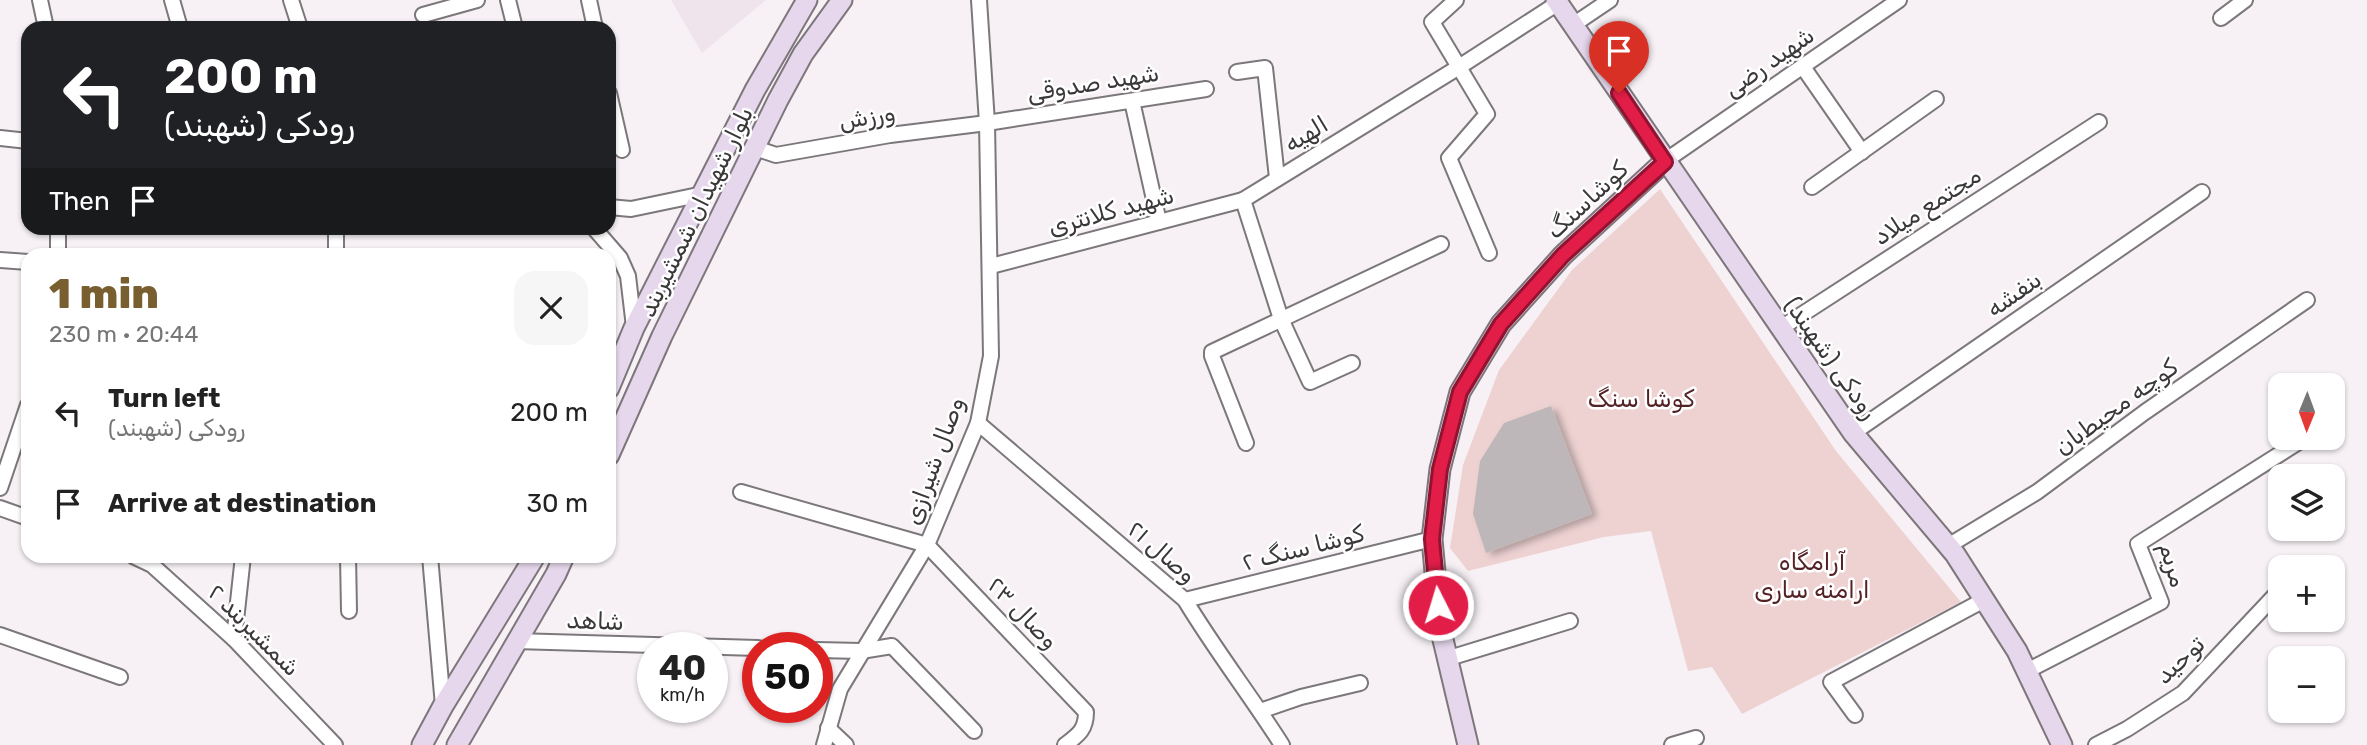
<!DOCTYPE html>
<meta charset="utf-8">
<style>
body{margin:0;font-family:Rubik,"Noto Sans Arabic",sans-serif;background:#f6f6f6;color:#222;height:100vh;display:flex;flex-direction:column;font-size:26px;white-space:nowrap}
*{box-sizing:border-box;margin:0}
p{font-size:23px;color:#767676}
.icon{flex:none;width:38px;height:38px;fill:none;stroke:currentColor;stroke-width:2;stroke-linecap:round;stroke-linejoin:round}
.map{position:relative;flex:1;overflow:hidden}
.details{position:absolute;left:21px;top:248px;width:595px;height:315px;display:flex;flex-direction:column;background:#fff;border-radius:21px;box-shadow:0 2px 5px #0004}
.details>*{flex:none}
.guide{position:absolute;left:21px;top:21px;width:595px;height:214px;border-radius:21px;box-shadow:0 2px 5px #0004;background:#202124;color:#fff;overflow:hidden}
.needle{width:46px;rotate:181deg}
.tools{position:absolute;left:2268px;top:373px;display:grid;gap:14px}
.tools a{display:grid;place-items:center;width:77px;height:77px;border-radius:14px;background:#fff;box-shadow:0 2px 5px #0004;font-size:35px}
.speed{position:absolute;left:637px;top:632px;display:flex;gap:14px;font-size:35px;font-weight:700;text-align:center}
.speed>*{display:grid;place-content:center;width:91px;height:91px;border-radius:50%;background:#fff;box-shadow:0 2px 5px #0004;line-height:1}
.speed small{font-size:18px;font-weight:400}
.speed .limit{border:10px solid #d22;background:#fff;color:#111}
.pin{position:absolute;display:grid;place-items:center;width:60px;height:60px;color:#fff;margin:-72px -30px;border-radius:50% 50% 50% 0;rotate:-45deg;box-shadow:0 0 7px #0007}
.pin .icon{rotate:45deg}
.me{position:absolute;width:77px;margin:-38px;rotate:355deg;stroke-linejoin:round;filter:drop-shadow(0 0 5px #0008)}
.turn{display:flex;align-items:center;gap:24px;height:147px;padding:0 28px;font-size:32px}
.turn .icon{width:91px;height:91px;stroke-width:2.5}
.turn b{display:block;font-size:49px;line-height:60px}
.then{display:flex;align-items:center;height:66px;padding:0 28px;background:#0003;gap:14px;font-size:26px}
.round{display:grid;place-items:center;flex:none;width:74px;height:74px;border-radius:21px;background:#f6f6f6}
.summary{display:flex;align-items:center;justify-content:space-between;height:119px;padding:0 28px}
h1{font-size:42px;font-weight:800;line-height:52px;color:#795f30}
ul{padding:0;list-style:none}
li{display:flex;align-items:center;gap:21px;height:91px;padding:0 28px}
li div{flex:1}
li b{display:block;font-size:26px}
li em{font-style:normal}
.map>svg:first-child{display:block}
</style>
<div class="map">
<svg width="2367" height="745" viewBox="0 0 2367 745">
<defs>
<filter id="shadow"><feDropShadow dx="5.5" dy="3" stdDeviation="3.5" flood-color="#0004"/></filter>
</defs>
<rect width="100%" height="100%" fill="#f7f1f5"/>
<path fill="#efe3ec" d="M 671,0 L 766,0 L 702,53 Z"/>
<path fill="#eed2d2" d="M 1660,189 L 1836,451 L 1961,602 L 1742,714 L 1712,667 L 1688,671 L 1651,531 L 1604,537 L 1468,571 L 1450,548 L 1463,465 L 1499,370 L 1572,270 Z"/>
<path fill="#beb7b9" filter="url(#shadow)" d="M 1551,406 L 1592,514 L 1486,553 L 1473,514 L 1480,461 L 1504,423 Z"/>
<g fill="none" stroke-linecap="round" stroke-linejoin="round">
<defs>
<g id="street">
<path d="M 40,0 L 46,28"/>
<path d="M 172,0 L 180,28"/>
<path d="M 291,0 L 300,28"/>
<path d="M 508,0 L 515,28"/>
<path d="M 589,0 L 595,28"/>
<path d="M 1456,0 L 1432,22 L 1487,114 L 1449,158 L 1489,253"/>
<path d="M 423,15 L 477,0"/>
<path d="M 2221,18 L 2245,0"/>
<path d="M 1573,25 L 1610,0"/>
<path d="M 1803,67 L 1862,152"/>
<path d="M 1237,72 L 1265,68 L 1277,178"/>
<path d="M 609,93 L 622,150"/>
<path d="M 1132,101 L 1159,222"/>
<path d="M 0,138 L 28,141"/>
<path d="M 755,148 L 776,155 L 890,135 L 987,123 L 1206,89"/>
<path d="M 1665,161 L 1899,0"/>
<path d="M 1812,187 L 1936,99"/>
<path d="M 609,207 L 631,209 L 703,194"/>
<path d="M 594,228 L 620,258 L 628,276 L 634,327"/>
<path d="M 58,256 L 58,228"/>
<path d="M 336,256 L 336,228"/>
<path d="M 0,260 L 28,262"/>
<path d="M 991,266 L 1243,200"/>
<path d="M 1781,328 L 2099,122"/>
<path d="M 1352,363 L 1310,382 L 1281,319 L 1243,200 L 1459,67 L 1558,3"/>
<path d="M 978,423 L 1185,600 C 1215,650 1251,696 1282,745"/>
<path d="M 1853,433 L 2202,192"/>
<path d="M 1246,443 L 1212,356 L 1212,352 L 1441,244"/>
<path d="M 0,488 L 28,405"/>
<path d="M 741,492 L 927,545 L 1086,712 C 1086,730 1078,735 1065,745"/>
<path d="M 0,508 L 28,518"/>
<path d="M 1948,546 L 2037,492 L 2145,412 L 2307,300"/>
<path d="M 133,556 L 152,565 L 234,639 L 335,745"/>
<path d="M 348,556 L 349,611"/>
<path d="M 430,556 L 443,706"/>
<path d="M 1185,600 L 1432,539"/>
<path d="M 0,635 L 120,677"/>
<path d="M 234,639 L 243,556"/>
<path d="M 515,641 L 758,648"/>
<path d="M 817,650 L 861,651 L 892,646 L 974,731"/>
<path d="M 1446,659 L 1570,621"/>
<path d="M 2027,671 L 2161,602 L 2138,544 L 2305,438"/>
<path d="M 1260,711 L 1301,697 L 1360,683"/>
<path d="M 1855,715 L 1831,682 L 1984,600"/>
<path d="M 828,728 L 846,745"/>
<path d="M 824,745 L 840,689 L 927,545 L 978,423 L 991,356 L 987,123 L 979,0"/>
<path d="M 1672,745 L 1696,738"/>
<path d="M 2096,745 L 2127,729 L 2183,693 L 2280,590"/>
</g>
<g id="secondary">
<path d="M 1556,0 L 1853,433 L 1955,554 L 2017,651 L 2062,745"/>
<path d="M 609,388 L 634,328 L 755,90 L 807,0"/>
<path d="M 609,455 L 662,336 L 778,100 L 803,54 L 842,0"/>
<path d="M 422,745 L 443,706 L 535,556"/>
<path d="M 457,745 L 556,574 L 564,556"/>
<path d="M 1468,745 L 1440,627 L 1432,539 L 1440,469 L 1460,392 L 1501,324 L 1563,255 L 1665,161"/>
</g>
</defs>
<use href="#street" stroke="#7c777b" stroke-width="18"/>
<use href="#secondary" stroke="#7c777b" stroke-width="23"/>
<use href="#street" stroke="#fff" stroke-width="14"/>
<use href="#secondary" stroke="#e6d7ec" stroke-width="19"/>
</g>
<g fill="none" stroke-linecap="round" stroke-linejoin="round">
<defs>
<path id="route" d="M 1438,605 L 1432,539 L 1440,469 L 1460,392 L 1501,324 L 1563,255 L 1665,162 L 1619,93"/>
</defs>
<use href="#route" stroke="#92132f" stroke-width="18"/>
<use href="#route" stroke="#e11d48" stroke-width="12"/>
</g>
<g text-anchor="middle" stroke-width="5" stroke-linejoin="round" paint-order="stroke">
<g font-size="24" fill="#3a3839" stroke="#fff">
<text transform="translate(1769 62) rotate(-35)" y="8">شهید رضی</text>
<text transform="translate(1093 83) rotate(-9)" y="8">شهید صدوقی</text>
<text transform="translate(867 117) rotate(-9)" y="8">ورزش</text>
<text transform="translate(1306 134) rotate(-31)" y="8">الهیه</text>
<text transform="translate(1587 200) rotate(-43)" y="8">کوشاسنگ</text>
<text transform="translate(1927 206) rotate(-33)" y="8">مجتمع میلاد</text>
<text transform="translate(1111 211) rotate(-15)" y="8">شهید کلانتری</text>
<text transform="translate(696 212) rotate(-64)" y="8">بلوار شهیدان شمشیربند</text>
<text transform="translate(2014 294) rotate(-35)" y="8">بنفشه</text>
<text transform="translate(1831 358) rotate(55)" y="8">رودکی (شهبند)</text>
<text transform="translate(2116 407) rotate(-36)" y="8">کوچه محیط‌بان</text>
<text transform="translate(934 461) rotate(-70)" y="8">وصال شیرازی</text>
<text transform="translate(1303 548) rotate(-14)" y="8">کوشا سنگ ۲</text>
<text transform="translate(1162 552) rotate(41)" y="8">وصال ۲۱</text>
<text transform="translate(2173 565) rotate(74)" y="8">مریم</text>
<text transform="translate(1023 613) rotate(46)" y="8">وصال ۲۳</text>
<text transform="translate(595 621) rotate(2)" y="8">شاهد</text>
<text transform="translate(254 630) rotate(45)" y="8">شمشیربند ۲</text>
<text transform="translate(2180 660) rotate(-43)" y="8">توحید</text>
</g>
<g font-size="24" fill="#542125" stroke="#fff">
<text x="1641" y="407">کوشا سنگ</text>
<text x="1812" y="570">آرامگاه<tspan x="1812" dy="28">ارامنه ساری</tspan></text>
</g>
</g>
</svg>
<div class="tools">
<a><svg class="needle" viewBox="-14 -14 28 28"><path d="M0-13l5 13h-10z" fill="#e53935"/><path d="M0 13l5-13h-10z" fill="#767676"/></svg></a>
<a><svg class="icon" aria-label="layers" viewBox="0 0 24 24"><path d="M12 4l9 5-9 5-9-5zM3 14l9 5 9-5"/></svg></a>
<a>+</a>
<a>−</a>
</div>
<div class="speed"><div>40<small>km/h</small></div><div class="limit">50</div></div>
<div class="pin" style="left:1619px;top:93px;background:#d93025"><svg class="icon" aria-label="arrive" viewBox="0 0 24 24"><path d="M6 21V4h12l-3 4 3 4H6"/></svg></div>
<svg class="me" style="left:1438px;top:605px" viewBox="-20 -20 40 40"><circle r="17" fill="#e11d48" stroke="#fff" stroke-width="3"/><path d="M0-11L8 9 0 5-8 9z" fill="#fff"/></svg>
<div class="guide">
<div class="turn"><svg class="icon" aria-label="left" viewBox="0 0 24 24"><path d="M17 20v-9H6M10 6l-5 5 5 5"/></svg><div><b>200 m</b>رودکی (شهبند)</div></div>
<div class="then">Then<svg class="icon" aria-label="arrive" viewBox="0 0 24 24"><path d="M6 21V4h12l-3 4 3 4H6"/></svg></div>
</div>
<section class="details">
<div class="summary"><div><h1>1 min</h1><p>230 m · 20:44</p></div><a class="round"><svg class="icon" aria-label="close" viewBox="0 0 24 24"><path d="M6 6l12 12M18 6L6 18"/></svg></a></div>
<ul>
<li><svg class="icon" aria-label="left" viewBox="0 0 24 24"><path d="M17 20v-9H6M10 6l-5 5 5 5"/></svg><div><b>Turn left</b><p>رودکی (شهبند)</p></div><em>200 m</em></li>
<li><svg class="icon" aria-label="arrive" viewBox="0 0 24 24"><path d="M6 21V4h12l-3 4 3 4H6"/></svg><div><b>Arrive at destination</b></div><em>30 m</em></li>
</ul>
</section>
</div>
